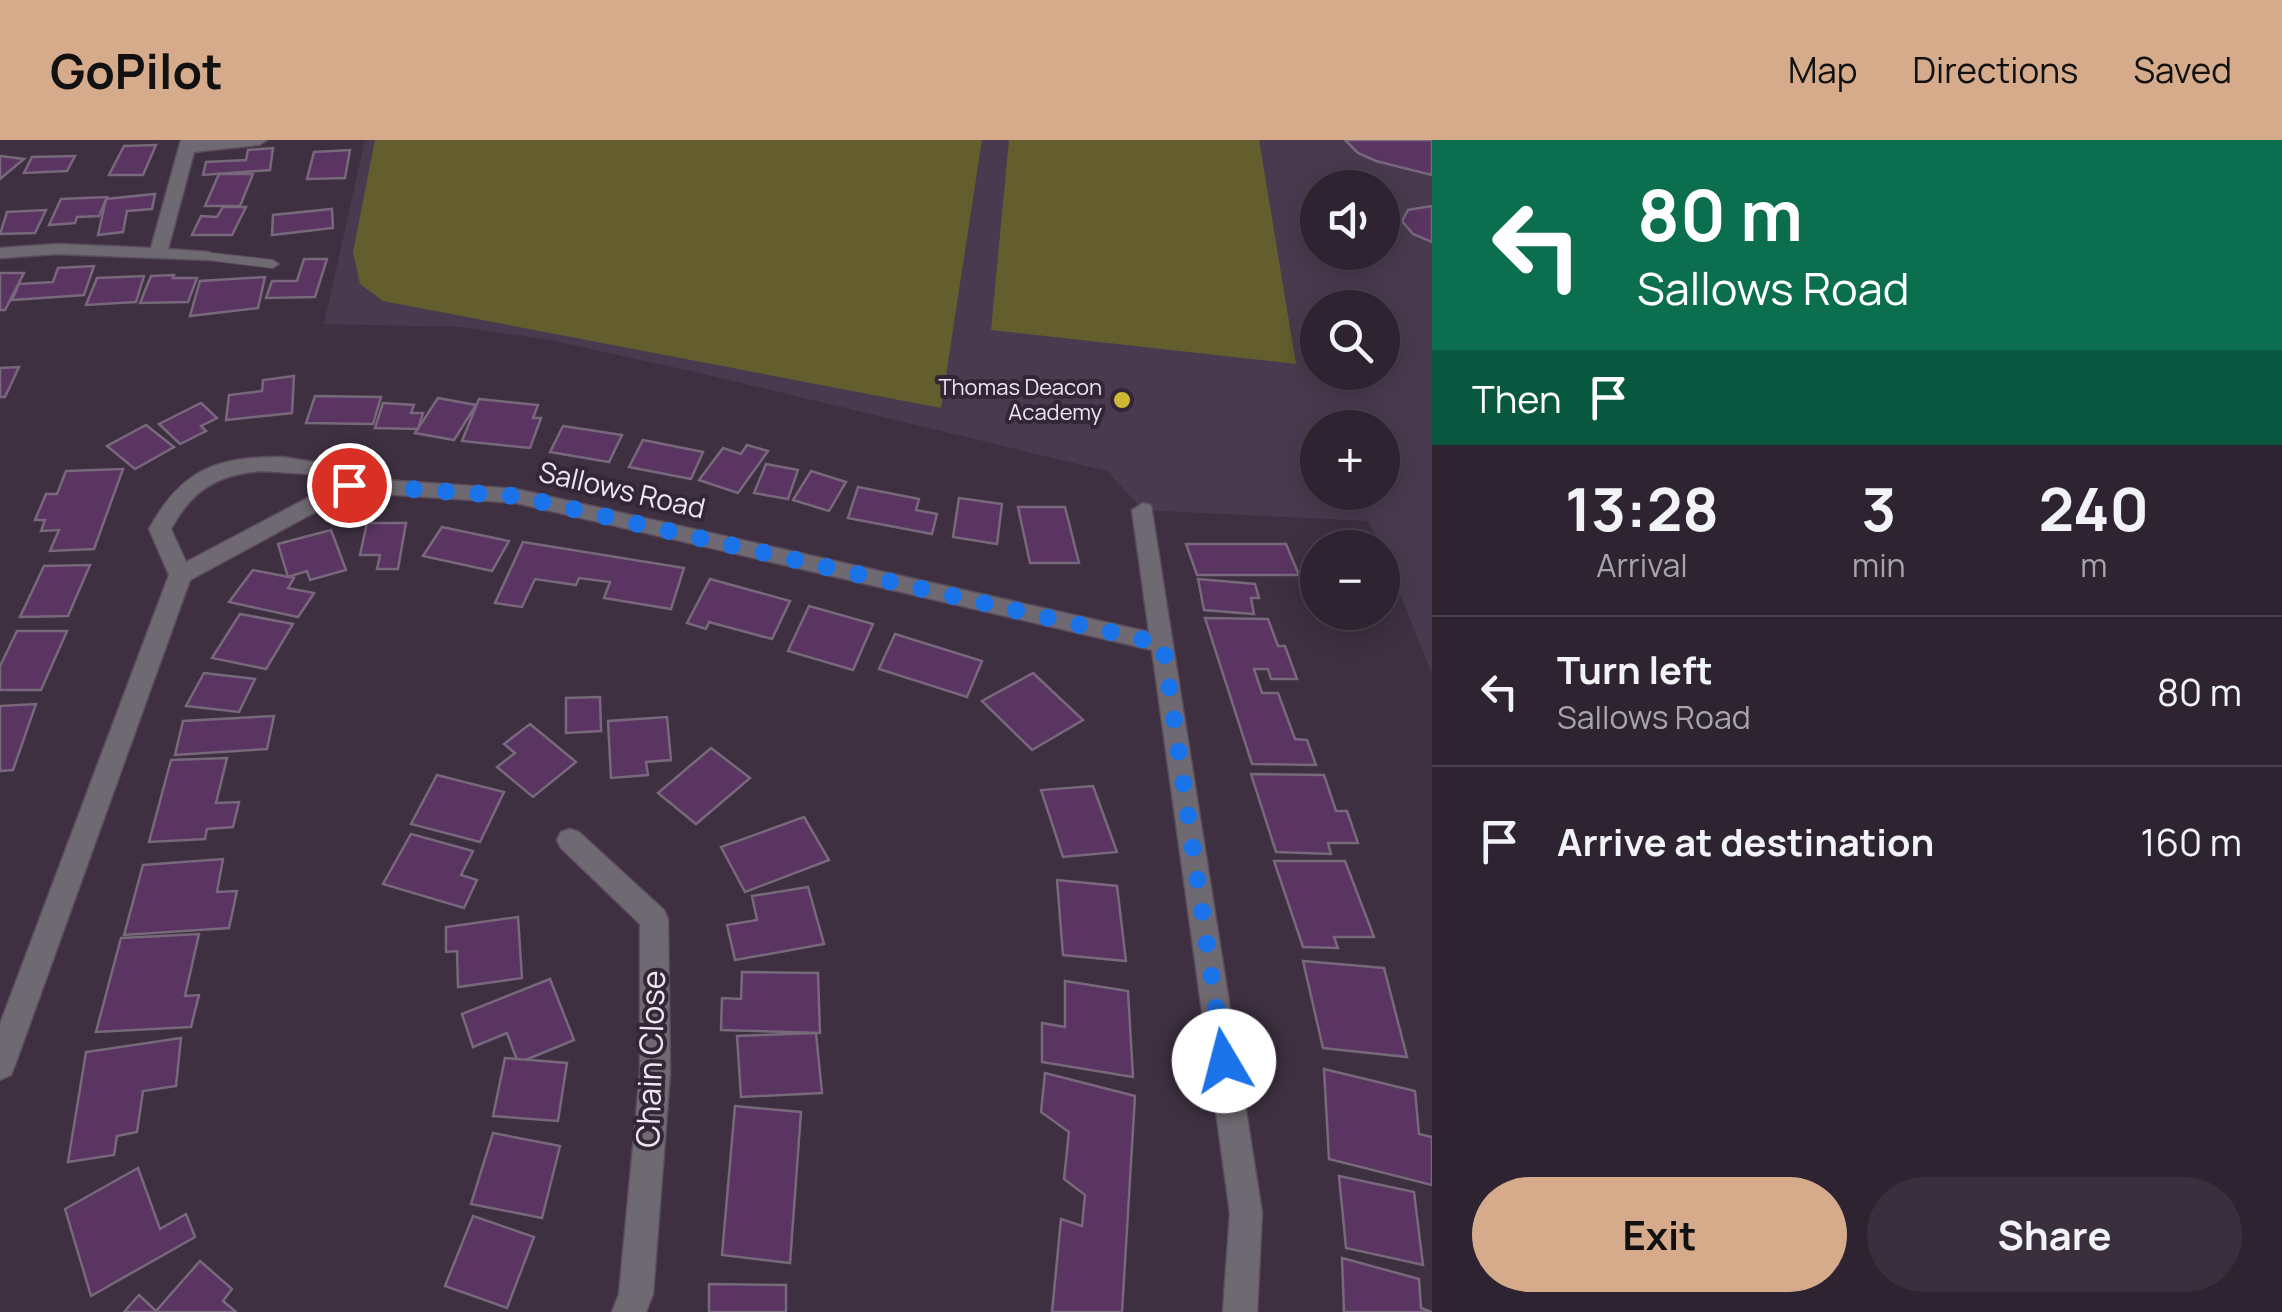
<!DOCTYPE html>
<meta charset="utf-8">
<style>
body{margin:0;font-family:Manrope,sans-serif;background:#3a303d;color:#f1f3f6;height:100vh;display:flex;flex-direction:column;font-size:38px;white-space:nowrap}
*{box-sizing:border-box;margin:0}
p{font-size:32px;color:#a7a4ab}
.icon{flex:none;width:55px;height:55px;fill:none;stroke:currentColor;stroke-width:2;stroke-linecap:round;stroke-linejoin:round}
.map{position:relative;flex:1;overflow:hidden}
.drawer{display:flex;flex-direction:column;background:#2e2431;width:850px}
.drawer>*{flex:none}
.top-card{background:#0b6e4f;color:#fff;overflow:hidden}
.tools{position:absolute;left:1300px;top:30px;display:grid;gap:20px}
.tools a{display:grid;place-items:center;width:100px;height:100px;border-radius:50%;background:#2e2431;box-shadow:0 5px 25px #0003,0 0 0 2px #49414d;font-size:50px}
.pin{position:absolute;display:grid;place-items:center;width:85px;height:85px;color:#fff;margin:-42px;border:5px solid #fff;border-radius:50%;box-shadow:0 2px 10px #0007}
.me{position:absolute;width:110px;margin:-55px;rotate:352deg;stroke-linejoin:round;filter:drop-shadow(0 0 8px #0008)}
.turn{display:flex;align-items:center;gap:35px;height:210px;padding:0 40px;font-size:45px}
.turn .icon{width:130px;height:130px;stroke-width:2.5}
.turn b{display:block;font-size:70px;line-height:85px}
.then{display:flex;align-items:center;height:95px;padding:0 40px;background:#0003;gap:20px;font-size:38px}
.eta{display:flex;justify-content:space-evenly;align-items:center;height:170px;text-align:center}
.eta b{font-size:60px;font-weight:700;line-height:70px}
.button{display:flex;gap:20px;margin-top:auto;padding:20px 40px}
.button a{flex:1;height:115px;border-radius:60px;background:#d6ab8b;color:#111;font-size:40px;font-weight:700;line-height:115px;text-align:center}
.button a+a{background:#3a303d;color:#f1f3f6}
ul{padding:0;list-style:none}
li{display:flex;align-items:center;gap:30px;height:150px;padding:0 40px;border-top:2px solid #49414d}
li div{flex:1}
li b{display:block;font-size:38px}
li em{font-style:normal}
header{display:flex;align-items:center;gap:60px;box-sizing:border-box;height:140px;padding:0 50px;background:#d6ab8b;color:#111}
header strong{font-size:48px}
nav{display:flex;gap:55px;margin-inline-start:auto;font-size:35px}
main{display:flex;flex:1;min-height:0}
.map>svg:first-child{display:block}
</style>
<header>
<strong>GoPilot</strong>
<nav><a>Map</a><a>Directions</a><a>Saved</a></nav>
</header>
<main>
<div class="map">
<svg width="1432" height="1172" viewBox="0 0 1432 1172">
<rect width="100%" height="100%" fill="#3e3041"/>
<path fill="#4a3a4f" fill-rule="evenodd" d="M 365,0 L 1432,0 L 1432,534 L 1382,408 L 1368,381 L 1143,370 L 1107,331 L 691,231 L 550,200 L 461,187 L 324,184 ZM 1318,48 L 1382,48 L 1382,112 L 1318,112 ZM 1318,168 L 1382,168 L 1382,232 L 1318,232 ZM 1318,288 L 1382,288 L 1382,352 L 1318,352 Z"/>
<g fill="#645d2d">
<path d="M 375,0 L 982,0 L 941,268 L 383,161 L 360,144 L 353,112 Z"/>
<path d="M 1009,0 L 1259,0 L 1296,224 L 991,190 Z"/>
</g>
<g fill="#5a3562" stroke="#78687b" stroke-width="2.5">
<path d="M 1345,0 L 1432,0 L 1432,35 L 1376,21 L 1358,13 Z"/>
<path d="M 156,5 L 143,35 L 109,35 L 124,6 Z"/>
<path d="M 273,8 L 270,30 L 203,35 L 206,22 L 246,20 L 248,10 Z"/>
<path d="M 350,10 L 345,38 L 307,39 L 314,12 Z"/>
<path d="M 0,16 L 24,19 L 0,39 Z"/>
<path d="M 75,16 L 67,31 L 24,33 L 32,17 Z"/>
<path d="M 219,34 L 253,34 L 240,66 L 205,66 Z"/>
<path d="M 155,54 L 152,69 L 127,71 L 123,92 L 98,95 L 106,59 Z"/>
<path d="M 107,57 L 99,76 L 77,77 L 75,83 L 49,85 L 61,59 Z"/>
<path d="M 1432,66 L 1432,102 L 1413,94 L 1402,81 L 1408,70 Z"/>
<path d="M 223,67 L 246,67 L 232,95 L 192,95 L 201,76 L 217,77 Z"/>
<path d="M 332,69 L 333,88 L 272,95 L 273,75 Z"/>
<path d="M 46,70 L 35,93 L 0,94 L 7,72 Z"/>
<path d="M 304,119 L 327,119 L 315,157 L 266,158 L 272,141 L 297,141 Z"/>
<path d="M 94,126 L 84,155 L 12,160 L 19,144 L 53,142 L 58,128 Z"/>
<path d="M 0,133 L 24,133 L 5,170 L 0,170 Z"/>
<path d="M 174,135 L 173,138 L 197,138 L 188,162 L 140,163 L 151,136 Z"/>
<path d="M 144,136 L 136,162 L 86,165 L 97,138 Z"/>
<path d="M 265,137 L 258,168 L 190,176 L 200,141 Z"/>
<path d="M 19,227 L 5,257 L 0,257 L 0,228 Z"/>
<path d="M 294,236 L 292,273 L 226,280 L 229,255 L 262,251 L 263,240 Z"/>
<path d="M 315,256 L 381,257 L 373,284 L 306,283 Z"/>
<path d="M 438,258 L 476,265 L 454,300 L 415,293 Z"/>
<path d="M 479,259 L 538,265 L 533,278 L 541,278 L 530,308 L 462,301 Z"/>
<path d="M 201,263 L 217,278 L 201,286 L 206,291 L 180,304 L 159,284 Z"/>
<path d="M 383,263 L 414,265 L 411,273 L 423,273 L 418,289 L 375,288 Z"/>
<path d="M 146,285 L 174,307 L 135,329 L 107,306 Z"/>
<path d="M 563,286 L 622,295 L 609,322 L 550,312 Z"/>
<path d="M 643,300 L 703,312 L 691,339 L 629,327 Z"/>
<path d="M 747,305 L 768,311 L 738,353 L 699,340 L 723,308 L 741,314 Z"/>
<path d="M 766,324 L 798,330 L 788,359 L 754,353 Z"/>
<path d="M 123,329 L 94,409 L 50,411 L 59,390 L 41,391 L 45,380 L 35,380 L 46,354 L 57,354 L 66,331 Z"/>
<path d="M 811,331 L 846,342 L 829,371 L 793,360 Z"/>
<path d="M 858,347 L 919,359 L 916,370 L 937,374 L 932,394 L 848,378 Z"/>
<path d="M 959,358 L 1002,364 L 997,404 L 953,397 Z"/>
<path d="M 1018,367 L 1065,367 L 1079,423 L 1030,423 Z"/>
<path d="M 367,383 L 406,383 L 398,429 L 377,429 L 380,415 L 360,415 Z"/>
<path d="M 442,387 L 509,401 L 492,431 L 423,416 Z"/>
<path d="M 331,390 L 346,430 L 310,440 L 307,431 L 288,437 L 278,404 Z"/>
<path d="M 523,402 L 684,428 L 671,469 L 604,458 L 610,442 L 579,438 L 576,445 L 535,439 L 522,467 L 495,463 Z"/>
<path d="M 1186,404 L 1286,404 L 1299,435 L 1197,435 Z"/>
<path d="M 90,425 L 68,476 L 20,477 L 44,426 Z"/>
<path d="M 253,430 L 294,438 L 288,448 L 314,453 L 298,477 L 229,462 Z"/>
<path d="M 710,439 L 790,461 L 772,499 L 709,482 L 706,489 L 687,483 Z"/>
<path d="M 1198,439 L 1255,444 L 1259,458 L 1251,458 L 1254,474 L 1204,470 Z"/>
<path d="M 809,466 L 873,484 L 853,530 L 788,511 Z"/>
<path d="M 240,474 L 293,484 L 266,529 L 212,518 Z"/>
<path d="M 1205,478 L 1268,479 L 1278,506 L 1285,506 L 1297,539 L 1271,539 L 1268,529 L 1254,529 L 1262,553 L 1278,553 L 1295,599 L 1307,600 L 1316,625 L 1252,624 Z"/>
<path d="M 17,491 L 67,491 L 41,550 L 0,550 L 0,526 Z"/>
<path d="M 895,494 L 982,521 L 967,557 L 879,529 Z"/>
<path d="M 204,533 L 255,539 L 239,572 L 186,566 Z"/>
<path d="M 1033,533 L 1083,580 L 1032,610 L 982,561 Z"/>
<path d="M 600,557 L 601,591 L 566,593 L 566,558 Z"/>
<path d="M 36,564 L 13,630 L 0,631 L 0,566 Z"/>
<path d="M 274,576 L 267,609 L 175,615 L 183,581 Z"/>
<path d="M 667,577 L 671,620 L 646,622 L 648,635 L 611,638 L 608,581 Z"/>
<path d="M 530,584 L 576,622 L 533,657 L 497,627 L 515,613 L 504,604 Z"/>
<path d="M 711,608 L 750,638 L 696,684 L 658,653 Z"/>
<path d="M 227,618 L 216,663 L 239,662 L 233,687 L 207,689 L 205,699 L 149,702 L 171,620 Z"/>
<path d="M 1251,634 L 1324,635 L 1336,671 L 1347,671 L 1358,703 L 1328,703 L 1331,714 L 1276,712 Z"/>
<path d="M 437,635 L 504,652 L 480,702 L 411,684 Z"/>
<path d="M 1093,646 L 1117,712 L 1063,717 L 1041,650 Z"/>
<path d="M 804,677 L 829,720 L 745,752 L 721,707 Z"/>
<path d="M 411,694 L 473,711 L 461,735 L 477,740 L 464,768 L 383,744 Z"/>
<path d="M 223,719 L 217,752 L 237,751 L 229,788 L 124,795 L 143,725 Z"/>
<path d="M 1274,721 L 1345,721 L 1374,797 L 1334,797 L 1338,808 L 1303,807 Z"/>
<path d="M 1057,740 L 1117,746 L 1126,821 L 1063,815 Z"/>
<path d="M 808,747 L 824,804 L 735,820 L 727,785 L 757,780 L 752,756 Z"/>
<path d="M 518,777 L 522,838 L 458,847 L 457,811 L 446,812 L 446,787 Z"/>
<path d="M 199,794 L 185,856 L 199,855 L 191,887 L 96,892 L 121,798 Z"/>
<path d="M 1303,821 L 1384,828 L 1407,917 L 1323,908 Z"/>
<path d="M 742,832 L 818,833 L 820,893 L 721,890 L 722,858 L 741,859 Z"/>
<path d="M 550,839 L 574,900 L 518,923 L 507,893 L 473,907 L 462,874 Z"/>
<path d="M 1065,841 L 1128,851 L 1133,937 L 1042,922 L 1042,883 L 1065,887 Z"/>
<path d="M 816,893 L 822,953 L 741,957 L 737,896 Z"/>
<path d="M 181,898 L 176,946 L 143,951 L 137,992 L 117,996 L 114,1015 L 68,1022 L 86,912 Z"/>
<path d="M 505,918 L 567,923 L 558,981 L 493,976 Z"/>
<path d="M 1324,929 L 1415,951 L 1419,994 L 1432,997 L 1432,1045 L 1329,1019 Z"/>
<path d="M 1045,933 L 1135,956 L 1122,1172 L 1052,1172 L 1061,1079 L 1082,1086 L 1085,1055 L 1064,1039 L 1069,992 L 1041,972 Z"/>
<path d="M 735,966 L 801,972 L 790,1123 L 722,1115 Z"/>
<path d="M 493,993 L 560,1006 L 542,1078 L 471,1064 Z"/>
<path d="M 138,1028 L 160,1089 L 186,1074 L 195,1097 L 91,1156 L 65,1069 Z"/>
<path d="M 1339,1036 L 1414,1052 L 1423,1125 L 1346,1108 Z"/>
<path d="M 473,1076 L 534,1097 L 507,1168 L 445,1146 Z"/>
<path d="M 1342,1118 L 1419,1139 L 1421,1168 L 1432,1172 L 1344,1172 Z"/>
<path d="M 200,1121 L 232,1149 L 223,1161 L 236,1172 L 124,1172 L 139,1155 L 156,1171 Z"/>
<path d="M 709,1144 L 786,1145 L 786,1172 L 709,1172 Z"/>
</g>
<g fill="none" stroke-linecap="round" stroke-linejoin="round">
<defs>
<path id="service" d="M 203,112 L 273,120 L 279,124 L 273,128 L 199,119 L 199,113 Z"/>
<g id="minor">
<path d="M 181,0 L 267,0 L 259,5 L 194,12 L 168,109 L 209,112 L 209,120 L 57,114 L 0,118 L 0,108 L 57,104 L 151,108 Z"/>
<path d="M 283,317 L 325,324 L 354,338 L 516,349 L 1149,492 L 1132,370 L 1143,363 L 1151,365 L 1262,1073 L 1257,1172 L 1223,1172 L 1230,1073 L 1152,510 L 516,363 L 352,352 L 190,440 L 15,925 L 11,935 L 0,940 L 0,884 L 169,435 L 149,389 C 182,329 216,317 283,317 ZM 262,331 L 310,334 L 334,344 L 186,422 L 171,389 C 192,350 218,334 262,331 Z"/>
<path d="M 570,689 L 579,692 L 664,770 L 668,779 L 670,934 L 653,1154 L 646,1172 L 612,1172 L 619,1154 L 640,934 L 640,784 L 561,708 L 557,700 L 561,692 Z"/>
</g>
</defs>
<use href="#service" stroke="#5a4d5d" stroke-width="2"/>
<use href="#minor" stroke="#5a4d5d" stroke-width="3"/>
<use href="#service" fill="#6f6971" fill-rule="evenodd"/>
<use href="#minor" fill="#6f6971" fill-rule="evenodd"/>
</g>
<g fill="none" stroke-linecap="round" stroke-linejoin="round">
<path stroke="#1a73e8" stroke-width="18" stroke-dasharray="0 32.4" d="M 349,345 L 516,356 L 1163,504 L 1224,921"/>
</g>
<circle fill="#ccb938" stroke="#332636" stroke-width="4" cx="1122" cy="260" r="10"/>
<g text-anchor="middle" stroke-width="8" stroke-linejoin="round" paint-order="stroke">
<g font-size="22" fill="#efe6f1" stroke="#332636" text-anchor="end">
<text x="1102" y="255">Thomas Deacon<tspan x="1102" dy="25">Academy</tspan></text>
</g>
<g font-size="28" fill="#efe6f1" stroke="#332636">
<text transform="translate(622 350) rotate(13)" y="10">Sallows Road</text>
</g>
<g font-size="32" fill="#efe6f1" stroke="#332636">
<text transform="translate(651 919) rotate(-88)" y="11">Chain Close</text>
</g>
</g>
</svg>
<div class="tools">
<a><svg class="icon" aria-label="sound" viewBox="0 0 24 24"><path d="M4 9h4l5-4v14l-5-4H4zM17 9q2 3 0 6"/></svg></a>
<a><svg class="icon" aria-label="search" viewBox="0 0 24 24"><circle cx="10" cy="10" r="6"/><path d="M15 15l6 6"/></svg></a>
<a>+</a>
<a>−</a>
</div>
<div class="pin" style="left:349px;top:345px;background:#d93025"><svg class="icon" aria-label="arrive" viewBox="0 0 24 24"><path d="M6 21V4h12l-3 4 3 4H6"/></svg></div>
<svg class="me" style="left:1224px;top:921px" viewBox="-20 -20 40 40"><circle r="19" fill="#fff"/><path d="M0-13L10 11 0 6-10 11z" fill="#1a73e8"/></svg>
</div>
<section class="drawer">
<div class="top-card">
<div class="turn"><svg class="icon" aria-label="left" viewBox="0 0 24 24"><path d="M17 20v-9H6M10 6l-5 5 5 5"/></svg><div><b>80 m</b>Sallows Road</div></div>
<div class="then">Then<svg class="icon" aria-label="arrive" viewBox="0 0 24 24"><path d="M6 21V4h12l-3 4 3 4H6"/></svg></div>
</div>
<div class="eta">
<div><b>13:28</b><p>Arrival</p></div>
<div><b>3</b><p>min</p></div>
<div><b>240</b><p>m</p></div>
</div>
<ul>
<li><svg class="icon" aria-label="left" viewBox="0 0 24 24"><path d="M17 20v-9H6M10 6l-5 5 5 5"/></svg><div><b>Turn left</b><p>Sallows Road</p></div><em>80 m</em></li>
<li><svg class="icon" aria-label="arrive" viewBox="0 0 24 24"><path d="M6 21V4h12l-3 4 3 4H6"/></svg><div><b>Arrive at destination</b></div><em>160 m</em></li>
</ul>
<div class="button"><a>Exit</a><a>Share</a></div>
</section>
</main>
